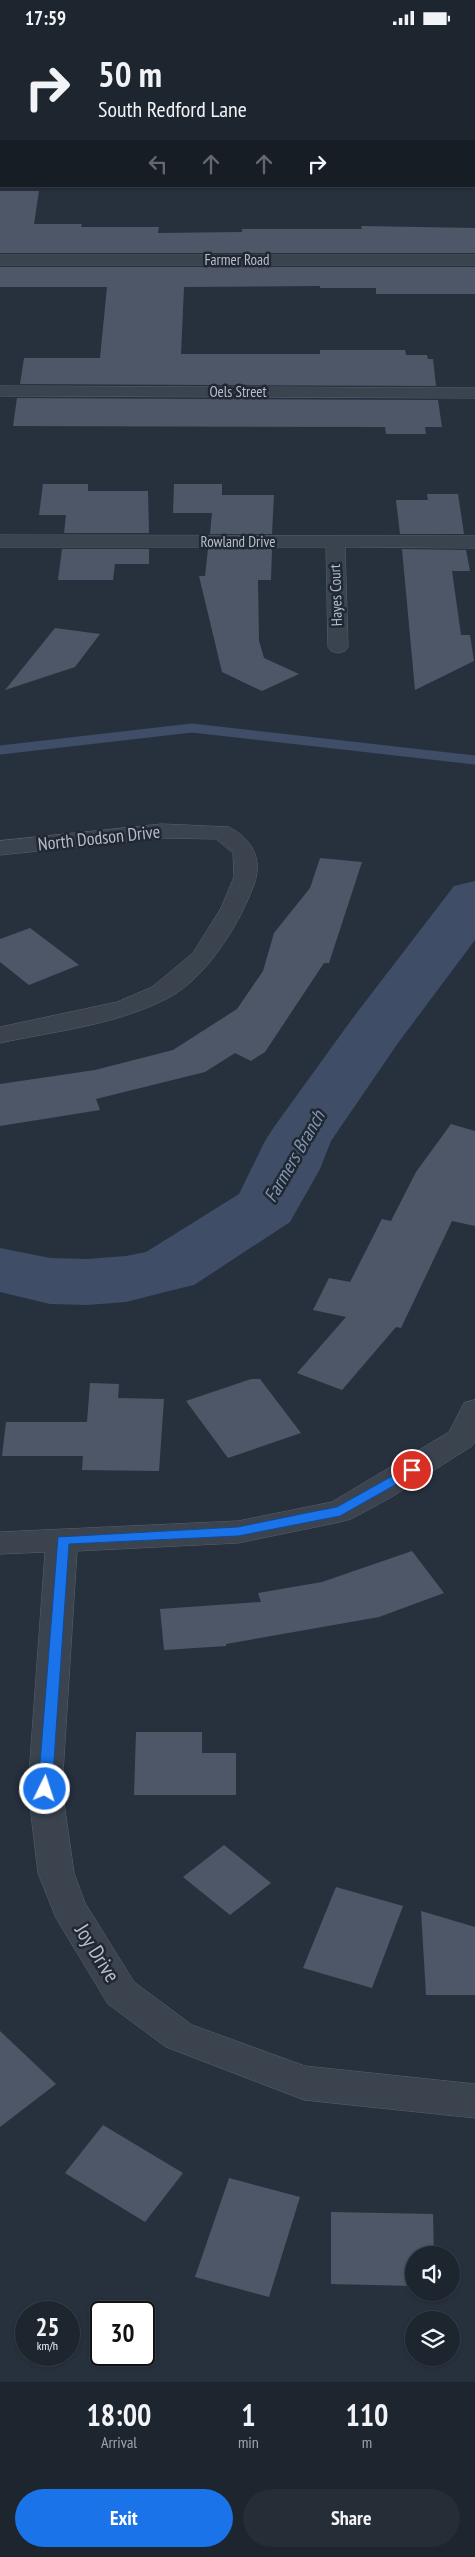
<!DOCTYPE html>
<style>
body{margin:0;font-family:"PT Sans Narrow",sans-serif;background:#252d36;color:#f1f3f6;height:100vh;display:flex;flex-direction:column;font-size:19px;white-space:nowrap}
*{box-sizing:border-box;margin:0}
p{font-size:16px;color:#a0a5aa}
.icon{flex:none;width:28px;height:28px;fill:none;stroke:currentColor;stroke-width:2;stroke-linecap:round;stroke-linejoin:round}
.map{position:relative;height:2347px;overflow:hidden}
.sheet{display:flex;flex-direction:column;background:#1d252e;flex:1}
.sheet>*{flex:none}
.hud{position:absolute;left:0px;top:0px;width:475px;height:152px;box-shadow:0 1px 4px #0004,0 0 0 1px #3b424a;background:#1d252e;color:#f1f3f6;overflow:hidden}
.fabs{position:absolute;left:405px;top:2211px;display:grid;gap:10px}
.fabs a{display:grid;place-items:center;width:55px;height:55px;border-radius:50%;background:#1d252e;box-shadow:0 1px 4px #0004,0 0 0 1px #3b424a;font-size:25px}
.speed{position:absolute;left:15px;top:2266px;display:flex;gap:10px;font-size:25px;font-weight:700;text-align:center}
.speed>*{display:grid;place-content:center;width:65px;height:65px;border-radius:50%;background:#1d252e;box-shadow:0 1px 4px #0004,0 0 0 1px #3b424a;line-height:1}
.speed small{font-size:12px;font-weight:400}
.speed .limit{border:2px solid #111;border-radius:8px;background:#fff;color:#111}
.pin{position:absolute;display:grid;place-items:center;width:42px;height:42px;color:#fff;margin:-21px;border:2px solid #fff;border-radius:50%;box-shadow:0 1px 5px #0007}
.me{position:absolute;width:55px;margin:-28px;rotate:4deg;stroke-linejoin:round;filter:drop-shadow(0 0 4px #0008)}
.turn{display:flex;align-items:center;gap:18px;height:105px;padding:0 15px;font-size:22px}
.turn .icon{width:65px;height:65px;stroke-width:2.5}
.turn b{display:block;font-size:35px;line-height:42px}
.lanes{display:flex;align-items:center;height:48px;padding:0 15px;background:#0003;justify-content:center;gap:25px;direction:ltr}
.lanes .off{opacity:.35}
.eta{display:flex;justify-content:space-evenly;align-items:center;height:85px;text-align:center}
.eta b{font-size:30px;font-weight:700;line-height:35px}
.action{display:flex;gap:10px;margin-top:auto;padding:10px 15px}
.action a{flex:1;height:58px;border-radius:30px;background:#1a73e8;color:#fff;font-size:20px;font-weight:700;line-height:58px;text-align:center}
.action a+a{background:#252d36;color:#f1f3f6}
.status{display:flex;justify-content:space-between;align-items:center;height:35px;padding:0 25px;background:#1d252e;direction:ltr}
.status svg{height:14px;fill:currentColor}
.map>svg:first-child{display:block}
</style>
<div class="status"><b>17:59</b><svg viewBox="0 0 49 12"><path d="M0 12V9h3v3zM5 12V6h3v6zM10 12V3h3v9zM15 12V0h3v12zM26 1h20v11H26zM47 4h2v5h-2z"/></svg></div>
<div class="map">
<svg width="475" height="2347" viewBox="0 0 475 2347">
<rect width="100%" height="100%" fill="#27313e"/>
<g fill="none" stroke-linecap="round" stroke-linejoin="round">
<path stroke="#3f4d66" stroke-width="9" d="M 0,715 L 192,693 L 475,725"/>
<path fill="#3f4d66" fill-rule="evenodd" d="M 475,846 L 475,905 L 398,1008 L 331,1106 L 320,1134 L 290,1187 L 194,1250 L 169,1256 L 126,1267 L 87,1270 L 50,1269 L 0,1257 L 0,1213 L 50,1223 L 87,1224 L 126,1221 L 146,1217 L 239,1159 L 265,1106 L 274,1092 L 352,984 L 454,851 Z"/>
</g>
<g fill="#4e5767">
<path d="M 0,156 L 39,156 L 34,189 L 82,189 L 81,192 L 159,192 L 158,198 L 242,197 L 242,194 L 362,194 L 361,191 L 475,193 L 475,218 L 0,218 Z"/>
<path d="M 0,232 L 475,232 L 475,259 L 376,259 L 376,253 L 320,253 L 320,251 L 184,252 L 181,319 L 320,319 L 320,315 L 405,315 L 406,320 L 427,320 L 428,324 L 433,324 L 436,351 L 20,349 L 24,323 L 100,323 L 107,252 L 0,252 Z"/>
<path d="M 17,363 L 438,365 L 442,392 L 425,392 L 426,399 L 386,399 L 385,392 L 13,391 Z"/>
<path d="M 43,449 L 88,449 L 88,456 L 148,456 L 149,498 L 64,498 L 66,480 L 39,480 Z"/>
<path d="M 174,449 L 222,449 L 222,460 L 274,460 L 272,499 L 210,499 L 212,478 L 173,478 Z"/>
<path d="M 427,459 L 458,459 L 464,499 L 400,499 L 396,465 L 428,465 Z"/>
<path d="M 62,514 L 149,514 L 149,529 L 115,529 L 113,545 L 58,545 Z"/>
<path d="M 208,514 L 272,514 L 271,545 L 258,545 L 259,606 L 264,623 L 299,639 L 262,656 L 222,637 L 199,541 L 205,541 Z"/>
<path d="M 402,514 L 466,515 L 470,536 L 452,536 L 461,600 L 470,600 L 474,626 L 415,655 Z"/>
<path d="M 55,593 L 100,599 L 75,632 L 5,655 Z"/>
<path d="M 320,823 L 362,827 L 329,928 L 324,928 L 265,1017 L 251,1026 L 235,1018 L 205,1037 L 96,1064 L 100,1075 L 0,1091 L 0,1049 L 95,1035 L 173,1015 L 237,974 L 263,936 L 274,898 L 310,853 Z"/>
<path d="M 30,893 L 79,930 L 29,950 L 0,927 L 0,904 Z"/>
<path d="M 451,1089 L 475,1096 L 475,1191 L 452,1186 L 401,1293 L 396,1292 L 342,1355 L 297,1338 L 346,1282 L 313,1275 L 329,1243 L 350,1247 L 382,1184 L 391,1186 L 416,1137 Z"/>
<path d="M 251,1344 L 260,1344 L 301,1398 L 228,1423 L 186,1366 Z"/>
<path d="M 90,1348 L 119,1349 L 118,1363 L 164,1364 L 159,1436 L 82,1435 L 83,1421 L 2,1421 L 6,1387 L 87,1387 Z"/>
<path d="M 412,1516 L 444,1558 L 379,1582 L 226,1609 L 226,1611 L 164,1615 L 160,1574 L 261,1567 L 258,1558 L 322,1547 Z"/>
<path d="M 136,1697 L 202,1697 L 202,1718 L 236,1718 L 236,1760 L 134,1760 Z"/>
<path d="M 224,1810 L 271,1848 L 230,1880 L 183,1842 Z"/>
<path d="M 336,1852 L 403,1871 L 372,1953 L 303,1933 Z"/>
<path d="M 421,1876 L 475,1892 L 475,1960 L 426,1960 Z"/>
<path d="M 0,1996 L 56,2049 L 0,2092 Z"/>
<path d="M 103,2090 L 183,2138 L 145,2187 L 65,2138 Z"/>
<path d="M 229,2143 L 300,2162 L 269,2262 L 195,2242 Z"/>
<path d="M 331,2177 L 433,2179 L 434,2220 L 414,2220 L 414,2251 L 331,2249 Z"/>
</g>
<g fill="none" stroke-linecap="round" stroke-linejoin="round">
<defs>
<g id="minor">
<rect x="0" y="107" width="1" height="8"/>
<rect x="0" y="220" width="475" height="10"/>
<path d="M 0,351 L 475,353 L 475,363 L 0,361 Z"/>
<path d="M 0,500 L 475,501 L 475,513 L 345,512 L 348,612 L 345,616 L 338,618 L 331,616 L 328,612 L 326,512 L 0,512 Z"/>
<path d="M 162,789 L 229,792 C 255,806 264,827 252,855 C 237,893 205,944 168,963 C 117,990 55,996 0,1008 L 0,992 L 117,967 L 152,952 L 193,918 L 221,873 L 234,842 L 233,818 L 216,804 L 162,803 L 0,820 L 0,806 Z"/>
<path d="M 475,1365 L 475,1406 L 472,1411 L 390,1463 L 351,1484 L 340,1487 L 238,1508 L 77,1516 L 62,1754 L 74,1838 L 85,1868 L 134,1947 L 192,1990 L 305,2031 L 475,2049 L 475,2083 L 304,2065 L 166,2012 L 108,1969 L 56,1883 L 38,1838 L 28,1754 L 45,1517 L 0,1519 L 0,1497 L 238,1486 L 332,1467 L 449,1397 L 464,1368 Z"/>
</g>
<g id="secondary">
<rect x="0" y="75" width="1" height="8"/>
<rect x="474" y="110" width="1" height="8"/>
</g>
</defs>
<use href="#minor" stroke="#59616c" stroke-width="1"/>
<use href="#secondary" stroke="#59616c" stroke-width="1"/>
<use href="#minor" fill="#3b434f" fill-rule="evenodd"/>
<use href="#secondary" fill="#4a5261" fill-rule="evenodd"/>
</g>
<path fill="#1a73e8" stroke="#114b97" d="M 412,1430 L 416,1432 L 418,1435 L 416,1438 L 340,1481 L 238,1501 L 69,1509 L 52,1754 L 50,1758 L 40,1758 L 38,1754 L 58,1502 L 238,1492 L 306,1478 L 337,1472 Z"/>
<g text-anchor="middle" stroke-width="5" stroke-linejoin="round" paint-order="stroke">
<g font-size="15" fill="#b8bec9" stroke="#202834">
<text x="237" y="230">Farmer Road</text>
<text x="238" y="362">Oels Street</text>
<text x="238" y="512">Rowland Drive</text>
<text transform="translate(336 560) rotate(-92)" y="5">Hayes Court</text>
</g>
<g font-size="18" fill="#b8bec9" stroke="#202834">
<text transform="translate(99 803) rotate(-6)" y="6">North Dodson Drive</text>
</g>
<g font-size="19" font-style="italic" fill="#8293ae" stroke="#202834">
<text transform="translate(294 1121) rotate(-60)" y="7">Farmers Branch</text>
</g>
<g font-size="21" fill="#b8bec9" stroke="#202834">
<text transform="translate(97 1918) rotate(58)" y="7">Joy Drive</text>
</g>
</g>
</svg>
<div class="fabs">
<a><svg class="icon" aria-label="sound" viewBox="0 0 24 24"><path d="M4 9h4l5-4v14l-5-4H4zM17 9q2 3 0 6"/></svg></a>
<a><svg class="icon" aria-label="layers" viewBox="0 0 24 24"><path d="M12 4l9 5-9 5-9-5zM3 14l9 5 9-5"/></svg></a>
</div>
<div class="speed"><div>25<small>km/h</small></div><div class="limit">30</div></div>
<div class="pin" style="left:412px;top:1435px;background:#d93025"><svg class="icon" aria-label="arrive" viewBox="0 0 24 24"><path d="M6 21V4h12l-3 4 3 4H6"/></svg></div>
<svg class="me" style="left:45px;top:1754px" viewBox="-20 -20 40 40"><circle r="17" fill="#1a73e8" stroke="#fff" stroke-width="3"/><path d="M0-11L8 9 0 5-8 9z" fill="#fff"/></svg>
<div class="hud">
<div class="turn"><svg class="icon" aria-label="right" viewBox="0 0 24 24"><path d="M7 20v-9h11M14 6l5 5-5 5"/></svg><div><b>50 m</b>South Redford Lane</div></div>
<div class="lanes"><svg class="icon off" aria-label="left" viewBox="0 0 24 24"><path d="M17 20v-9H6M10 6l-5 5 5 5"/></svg><svg class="icon off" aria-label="ahead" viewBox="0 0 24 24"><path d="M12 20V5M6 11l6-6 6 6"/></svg><svg class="icon off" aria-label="ahead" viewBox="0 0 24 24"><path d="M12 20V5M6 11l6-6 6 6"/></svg><svg class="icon" aria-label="right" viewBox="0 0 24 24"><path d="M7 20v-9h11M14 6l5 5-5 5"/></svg></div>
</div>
</div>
<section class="sheet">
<div class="eta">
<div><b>18:00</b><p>Arrival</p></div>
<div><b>1</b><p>min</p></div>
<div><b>110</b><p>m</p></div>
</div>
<div class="action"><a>Exit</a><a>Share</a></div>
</section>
